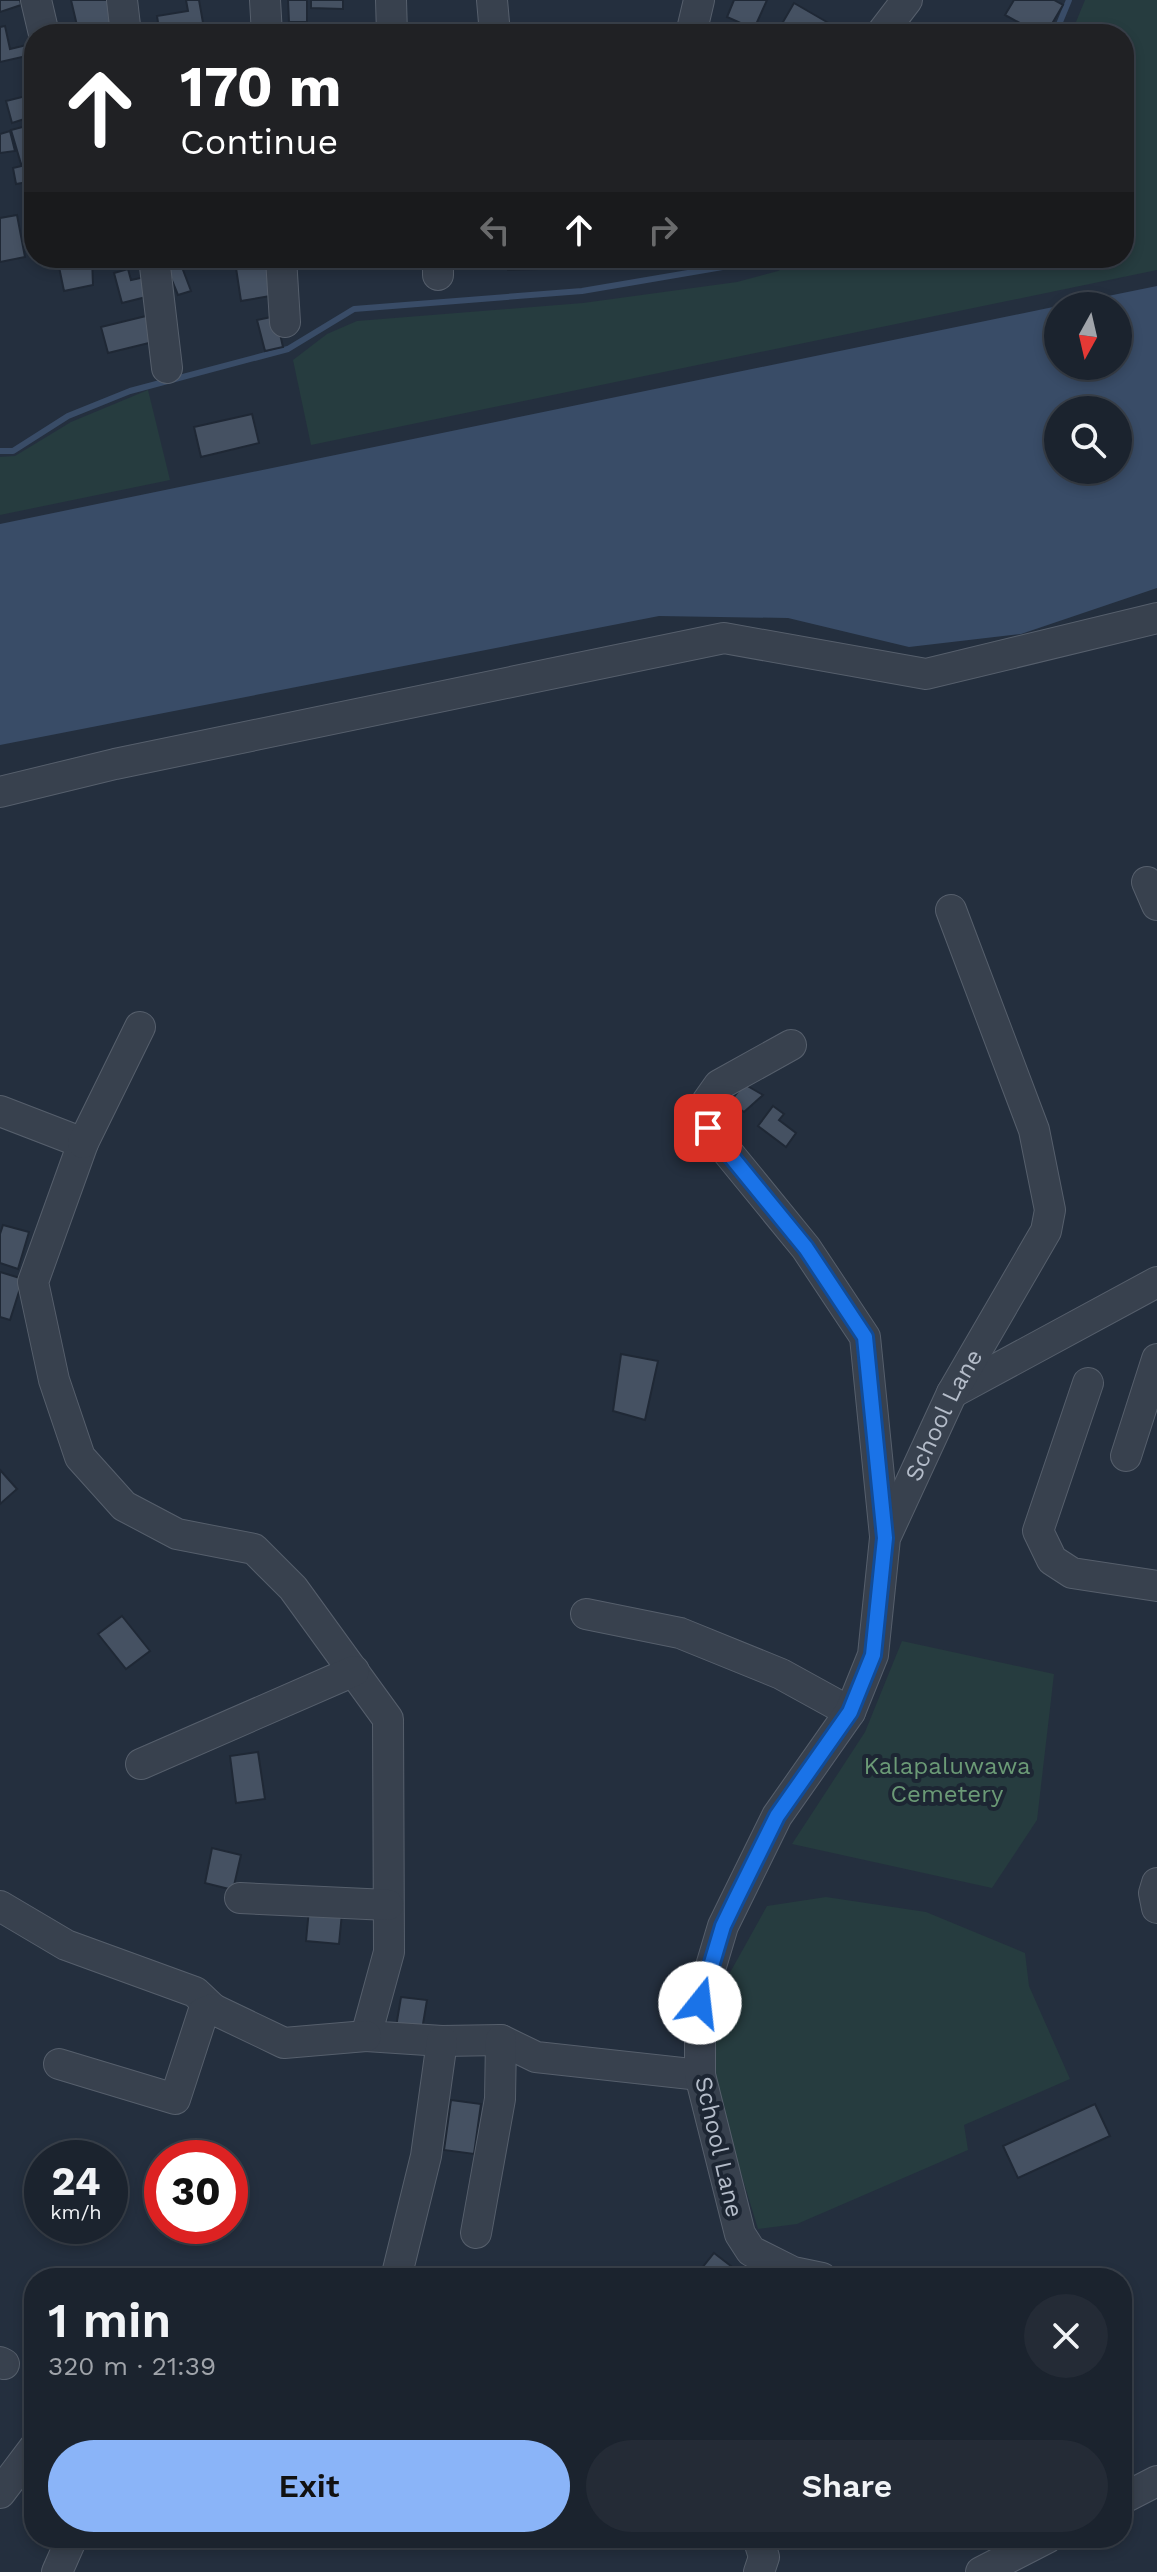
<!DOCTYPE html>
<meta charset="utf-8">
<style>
body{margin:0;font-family:"Work Sans",sans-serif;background:#242b36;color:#f1f3f6;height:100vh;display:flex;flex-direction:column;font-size:30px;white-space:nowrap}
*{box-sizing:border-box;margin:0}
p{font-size:26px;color:#a0a4aa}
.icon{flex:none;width:44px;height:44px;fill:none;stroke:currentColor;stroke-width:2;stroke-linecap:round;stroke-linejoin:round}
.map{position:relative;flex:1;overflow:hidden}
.drawer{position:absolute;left:24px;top:2268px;width:1108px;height:280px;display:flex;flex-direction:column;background:#1b232e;border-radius:32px;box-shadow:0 4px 12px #0003,0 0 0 2px #39404a}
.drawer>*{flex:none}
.banner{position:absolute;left:24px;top:24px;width:1110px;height:244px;border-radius:32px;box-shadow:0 4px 12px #0003,0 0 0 2px #39404a;background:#202124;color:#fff;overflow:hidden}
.needle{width:52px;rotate:188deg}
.controls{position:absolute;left:1044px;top:292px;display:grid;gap:16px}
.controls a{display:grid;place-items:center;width:88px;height:88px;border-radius:50%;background:#1b232e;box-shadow:0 4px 12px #0003,0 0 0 2px #39404a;font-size:40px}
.speed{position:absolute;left:24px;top:2140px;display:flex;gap:16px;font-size:40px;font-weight:700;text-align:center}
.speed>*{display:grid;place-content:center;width:104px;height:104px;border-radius:50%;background:#1b232e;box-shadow:0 4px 12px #0003,0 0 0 2px #39404a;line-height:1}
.speed small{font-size:20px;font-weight:400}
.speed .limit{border:12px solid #d22;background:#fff;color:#111}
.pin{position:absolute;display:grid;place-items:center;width:68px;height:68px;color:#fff;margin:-34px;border-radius:16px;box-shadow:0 4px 12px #0006}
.me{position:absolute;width:88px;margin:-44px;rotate:16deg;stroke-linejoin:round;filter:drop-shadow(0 0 6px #0008)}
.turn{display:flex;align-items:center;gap:28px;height:168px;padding:0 24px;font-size:36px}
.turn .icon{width:104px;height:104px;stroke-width:2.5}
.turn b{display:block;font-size:56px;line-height:68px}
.lanes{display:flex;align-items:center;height:76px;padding:0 24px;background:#0003;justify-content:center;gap:40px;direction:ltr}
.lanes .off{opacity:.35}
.round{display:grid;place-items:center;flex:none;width:84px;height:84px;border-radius:42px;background:#242b36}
.head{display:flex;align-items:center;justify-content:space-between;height:136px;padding:0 24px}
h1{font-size:48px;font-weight:600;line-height:60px}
.cta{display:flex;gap:16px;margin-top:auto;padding:16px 24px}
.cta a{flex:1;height:92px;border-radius:48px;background:#8ab4f8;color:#111;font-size:32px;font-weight:600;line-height:92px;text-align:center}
.cta a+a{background:#242b36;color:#f1f3f6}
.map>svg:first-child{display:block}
</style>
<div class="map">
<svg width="1157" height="2572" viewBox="0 0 1157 2572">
<rect width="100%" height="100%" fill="#242f3e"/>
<g fill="#263c3f">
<path d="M 1085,0 L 1157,0 L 1157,270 L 311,445 L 293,360 L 327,334 L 357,321 L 583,303 L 737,282 L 778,271 L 801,258 L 1124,258 L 1124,34 L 1071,34 Z"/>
<path d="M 148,390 L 170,480 L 0,515 L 0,457 L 15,456 L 71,422 Z"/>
<path d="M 902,1641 L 1054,1674 L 1037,1820 L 992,1888 L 792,1844 L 865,1732 Z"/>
<path d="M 826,1897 L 926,1912 L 1025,1953 L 1029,1986 L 1070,2079 L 964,2125 L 968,2150 L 797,2224 L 758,2229 L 711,2074 L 727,1978 L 767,1906 Z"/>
</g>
<path fill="#394c67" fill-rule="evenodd" d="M 1157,286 L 1157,588 L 1021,634 L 909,647 L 788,618 L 659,616 L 0,745 L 0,524 L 1058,306 L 1058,366 L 1118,366 L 1118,306 L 1059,306 ZM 1058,410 L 1118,410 L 1118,470 L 1058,470 Z"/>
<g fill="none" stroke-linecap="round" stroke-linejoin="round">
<g stroke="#394c67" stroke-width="6">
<path d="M 1055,34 L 1069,0"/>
<path d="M 0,451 L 13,451 L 68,416 L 130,391 L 288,349 L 354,309 L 582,291 L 776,258"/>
</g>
</g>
<g fill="#455162" stroke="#1f2835" stroke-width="2">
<path d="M 0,0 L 20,0 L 21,5 L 0,12 Z"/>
<path d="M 71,0 L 112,0 L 118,31 L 79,34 Z"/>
<path d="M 186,0 L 199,0 L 205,34 L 152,34 L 152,30 L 159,29 L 157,16 L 188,11 Z"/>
<path d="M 288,0 L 307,0 L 307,22 L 289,22 Z"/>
<path d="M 311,0 L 343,0 L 343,9 L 311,8 Z"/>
<path d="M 734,0 L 767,0 L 754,29 L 727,17 Z"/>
<path d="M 1014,0 L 1054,0 L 1063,5 L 1046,34 L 1040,34 L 1005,15 Z"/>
<path d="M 794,3 L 832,25 L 827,34 L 776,34 Z"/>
<path d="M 5,26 L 10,49 L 31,44 L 31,55 L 0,62 L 0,27 Z"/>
<path d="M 34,94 L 34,116 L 12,123 L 6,101 Z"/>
<path d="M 34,124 L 34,160 L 21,164 L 11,130 Z"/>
<path d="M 10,131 L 15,151 L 0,153 L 0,134 Z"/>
<path d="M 34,163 L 34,181 L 16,184 L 13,168 Z"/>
<path d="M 34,192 L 34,238 L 33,238 L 24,194 Z"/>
<path d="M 17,215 L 25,257 L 0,262 L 0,218 Z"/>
<path d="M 70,258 L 92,258 L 93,285 L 64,291 L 59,267 L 71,264 Z"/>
<path d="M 508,258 L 537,258 L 537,269 L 508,270 Z"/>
<path d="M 180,262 L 191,291 L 178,295 L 166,266 Z"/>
<path d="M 270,262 L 276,295 L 241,301 L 236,268 Z"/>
<path d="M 128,269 L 131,280 L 145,277 L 150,296 L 122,303 L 114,273 Z"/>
<path d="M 146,316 L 153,342 L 108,353 L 101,327 Z"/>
<path d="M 276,316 L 283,347 L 265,351 L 257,320 Z"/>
<path d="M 252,414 L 259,443 L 201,457 L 194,427 Z"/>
<path d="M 744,1084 L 763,1095 L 744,1112 L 730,1102 Z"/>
<path d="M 773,1106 L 784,1114 L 779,1120 L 796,1133 L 786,1147 L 758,1126 Z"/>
<path d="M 3,1225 L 29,1232 L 18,1269 L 0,1263 L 0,1234 Z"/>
<path d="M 0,1272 L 23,1279 L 10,1320 L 0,1317 Z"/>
<path d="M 621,1354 L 658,1361 L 645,1420 L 613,1411 Z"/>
<path d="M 0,1470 L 17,1489 L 0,1504 Z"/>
<path d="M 122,1616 L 150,1651 L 126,1669 L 98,1634 Z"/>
<path d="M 258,1752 L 265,1799 L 236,1803 L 230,1756 Z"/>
<path d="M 212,1848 L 241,1855 L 233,1890 L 205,1883 Z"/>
<path d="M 309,1909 L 342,1913 L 339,1944 L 306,1941 Z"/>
<path d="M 401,1997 L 427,2000 L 422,2030 L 396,2027 Z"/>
<path d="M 451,2100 L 481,2104 L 474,2154 L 444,2150 Z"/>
<path d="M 1095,2104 L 1110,2136 L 1018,2178 L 1003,2146 Z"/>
<path d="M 714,2253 L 740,2273 L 736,2278 L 694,2278 Z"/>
</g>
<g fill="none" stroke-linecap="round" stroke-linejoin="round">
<defs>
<g id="minor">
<path d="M 36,0 L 44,34"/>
<path d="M 122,0 L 126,34"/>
<path d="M 265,0 L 267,34"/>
<path d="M 391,0 L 392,34"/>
<path d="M 492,0 L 495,34"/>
<path d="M 691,34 L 699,0"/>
<path d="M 881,34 L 907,0"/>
<path d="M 154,258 L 167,368"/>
<path d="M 281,258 L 285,322"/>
<path d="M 438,275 L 438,258"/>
<path d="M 0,792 L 115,764 L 724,638 L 926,674 L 1157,618"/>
<path d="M 1147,882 L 1157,905"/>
<path d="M 791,1045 L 719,1085 L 707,1102 L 708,1128 L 806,1248 L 865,1337 L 885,1536"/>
<path d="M 0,1111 L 83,1143 L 33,1282 L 54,1380 L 80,1457 L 124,1506 L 177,1534 L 254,1549 L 293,1588 L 388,1719 L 389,1952 L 366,2036 L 442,2041 L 501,2040 L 536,2057 L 700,2075"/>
<path d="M 83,1143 L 140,1027"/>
<path d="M 1088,1383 L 1038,1531 L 1052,1560 L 1072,1573 L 1157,1586"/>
<path d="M 952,1393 L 1157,1282"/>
<path d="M 1126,1456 L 1157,1359"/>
<path d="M 586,1614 L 680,1633 L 781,1674 L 850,1712"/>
<path d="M 141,1764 L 354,1671"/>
<path d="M 1157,1883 L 1154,1893 L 1157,1908"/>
<path d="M 240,1898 L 388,1905"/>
<path d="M 0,1906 L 66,1945 L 195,1992 L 213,2009"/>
<path d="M 59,2064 L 175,2099 L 203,2013 L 213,2009 L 284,2043 L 366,2036"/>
<path d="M 476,2233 L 500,2099 L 501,2040"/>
<path d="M 396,2278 L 426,2156 L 442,2041"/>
<path id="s1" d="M 822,2278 L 793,2272 L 751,2251 L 740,2234 L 700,2075 L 700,2003 L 723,1926 L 777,1816 L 850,1712 L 873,1655 L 885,1538 L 952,1393 L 1046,1231 L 1050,1210 L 1034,1130 L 951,910"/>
<path d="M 0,2362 L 4,2364"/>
<path d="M 0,2493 L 34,2448"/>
<path d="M 1122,2499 L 1157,2481"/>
<path d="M 758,2538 L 764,2557 L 759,2572"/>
<path d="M 57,2572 L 72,2538"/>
<path d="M 981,2572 L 1047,2538"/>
</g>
</defs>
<use href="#minor" stroke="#565f6c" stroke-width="32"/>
<use href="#minor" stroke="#38414e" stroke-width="30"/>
</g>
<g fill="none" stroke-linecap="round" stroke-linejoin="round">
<defs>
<path id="route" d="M 700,2003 L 723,1926 L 736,1899 L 777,1816 L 850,1712 L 873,1655 L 885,1538 L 865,1337 L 806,1248 L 708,1128"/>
</defs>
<use href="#route" stroke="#114b97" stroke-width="20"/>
<use href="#route" stroke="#1a73e8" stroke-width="14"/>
</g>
<g text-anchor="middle" stroke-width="8" stroke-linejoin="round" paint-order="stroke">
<g font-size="24" fill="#b4bcc9" stroke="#1d2633">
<text dy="8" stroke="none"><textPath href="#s1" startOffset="978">School Lane</textPath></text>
<text transform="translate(719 2147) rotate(77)" y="8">School Lane</text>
</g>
<g font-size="24" fill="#6b9a76" stroke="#1d2633">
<text x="947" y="1774">Kalapaluwawa<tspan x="947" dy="28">Cemetery</tspan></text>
</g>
</g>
</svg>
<div class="controls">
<a><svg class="needle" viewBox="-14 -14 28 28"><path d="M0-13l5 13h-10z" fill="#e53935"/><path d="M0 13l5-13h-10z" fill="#a0a4aa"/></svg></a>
<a><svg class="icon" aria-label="search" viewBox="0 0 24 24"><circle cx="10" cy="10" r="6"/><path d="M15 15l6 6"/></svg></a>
</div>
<div class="speed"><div>24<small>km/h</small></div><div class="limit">30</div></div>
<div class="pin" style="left:708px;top:1128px;background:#d93025"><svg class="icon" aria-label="arrive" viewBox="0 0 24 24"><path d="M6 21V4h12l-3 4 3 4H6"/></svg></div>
<svg class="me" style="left:700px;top:2003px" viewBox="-20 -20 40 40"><circle r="19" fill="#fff"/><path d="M0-13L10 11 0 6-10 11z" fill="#1a73e8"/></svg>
<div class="banner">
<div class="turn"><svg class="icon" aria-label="ahead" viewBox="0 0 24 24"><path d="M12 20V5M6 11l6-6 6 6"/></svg><div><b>170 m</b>Continue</div></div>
<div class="lanes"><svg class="icon off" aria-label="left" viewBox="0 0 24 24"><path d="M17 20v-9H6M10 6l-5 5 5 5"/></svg><svg class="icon" aria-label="ahead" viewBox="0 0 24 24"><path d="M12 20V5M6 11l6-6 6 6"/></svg><svg class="icon off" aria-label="right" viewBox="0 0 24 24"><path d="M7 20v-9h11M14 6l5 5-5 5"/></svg></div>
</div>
<section class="drawer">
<div class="head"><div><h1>1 min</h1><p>320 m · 21:39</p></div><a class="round"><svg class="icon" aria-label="close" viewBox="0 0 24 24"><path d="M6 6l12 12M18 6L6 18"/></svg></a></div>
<div class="cta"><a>Exit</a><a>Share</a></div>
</section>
</div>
